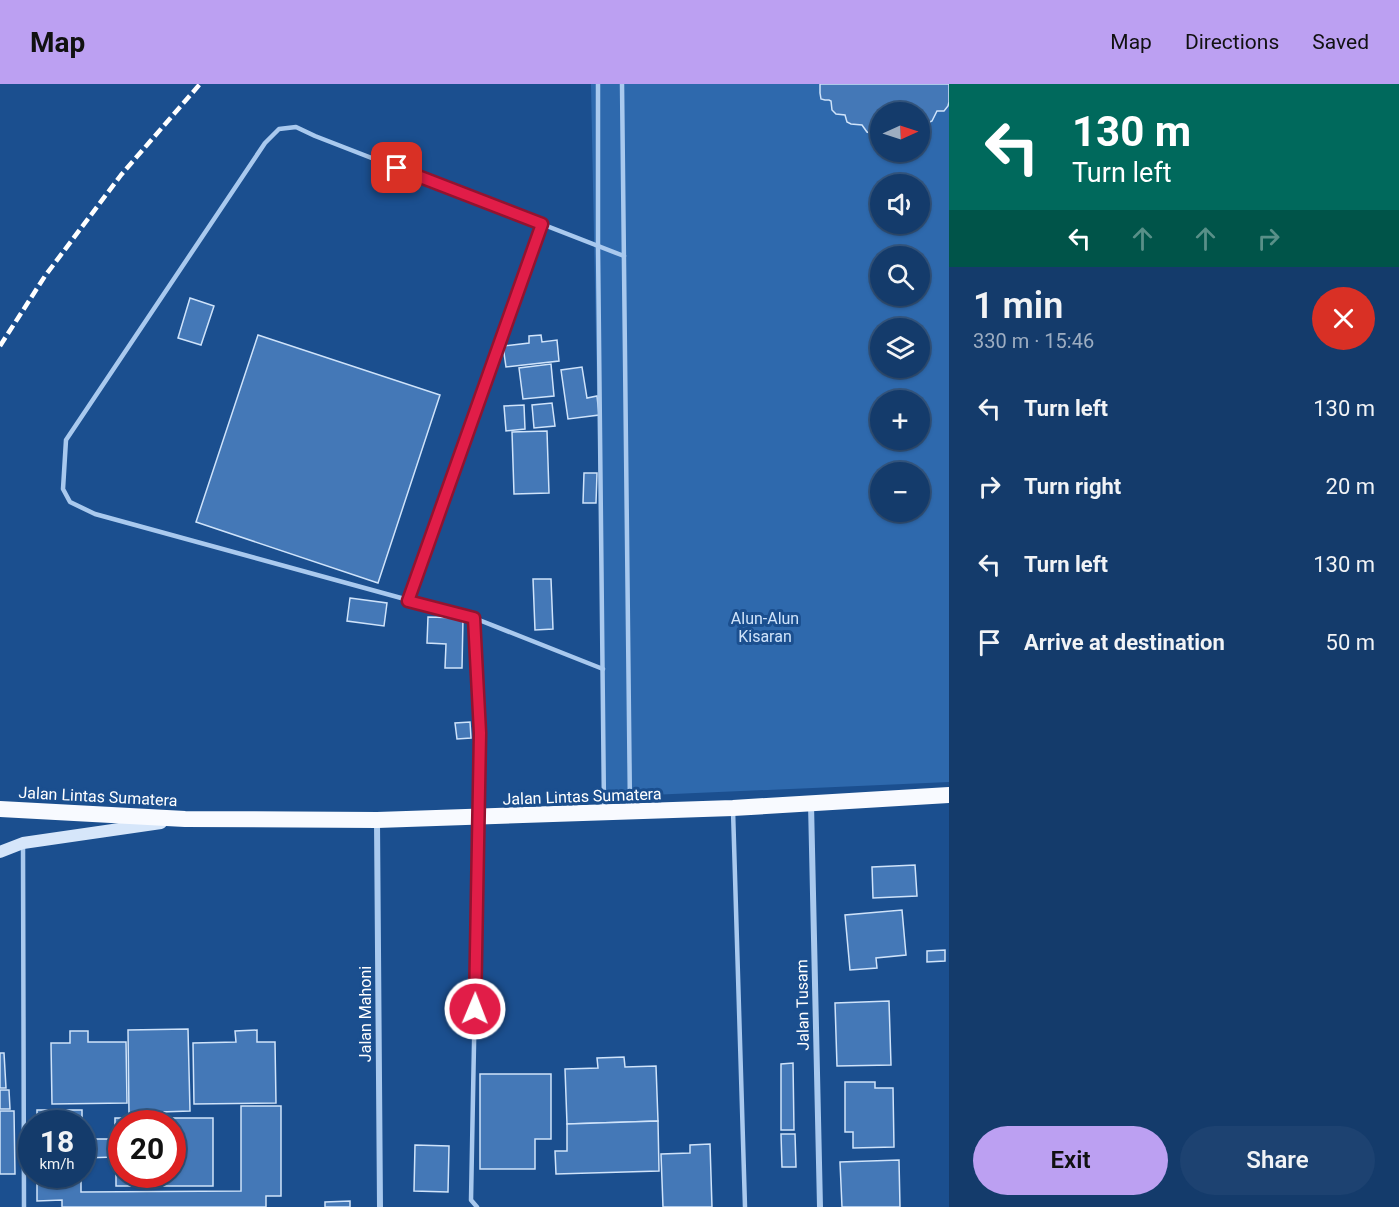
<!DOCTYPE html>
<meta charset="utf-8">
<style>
body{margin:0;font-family:Roboto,sans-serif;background:#1d4271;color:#f1f3f6;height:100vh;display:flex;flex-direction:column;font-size:22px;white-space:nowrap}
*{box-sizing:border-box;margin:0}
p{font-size:20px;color:#9dadc1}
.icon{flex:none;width:33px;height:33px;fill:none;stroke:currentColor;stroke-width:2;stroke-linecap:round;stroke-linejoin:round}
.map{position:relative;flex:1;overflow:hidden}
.drawer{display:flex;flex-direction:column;background:#143b6b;width:450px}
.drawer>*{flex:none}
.banner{background:#00695c;color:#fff;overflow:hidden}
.needle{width:39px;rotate:87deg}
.tools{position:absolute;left:870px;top:18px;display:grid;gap:12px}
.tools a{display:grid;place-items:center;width:60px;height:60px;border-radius:50%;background:#143b6b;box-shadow:0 2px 4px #0004,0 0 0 2px #33557e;font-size:30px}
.speed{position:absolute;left:18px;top:1026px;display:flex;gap:12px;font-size:30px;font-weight:700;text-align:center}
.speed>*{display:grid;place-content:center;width:78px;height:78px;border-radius:50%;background:#143b6b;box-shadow:0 2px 4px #0004,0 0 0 2px #33557e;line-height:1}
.speed small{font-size:15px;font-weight:400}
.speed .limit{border:9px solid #d22;background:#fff;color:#111}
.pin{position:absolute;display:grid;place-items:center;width:51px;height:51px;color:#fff;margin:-26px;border-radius:12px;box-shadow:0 3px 9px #0006}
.me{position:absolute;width:66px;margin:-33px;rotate:1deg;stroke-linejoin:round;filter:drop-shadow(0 0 4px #0008)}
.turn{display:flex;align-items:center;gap:21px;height:126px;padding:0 24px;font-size:27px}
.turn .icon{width:78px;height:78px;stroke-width:2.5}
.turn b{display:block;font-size:42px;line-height:51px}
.lanes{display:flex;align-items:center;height:57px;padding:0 24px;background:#0003;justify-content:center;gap:30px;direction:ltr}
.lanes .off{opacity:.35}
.round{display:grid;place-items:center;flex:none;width:63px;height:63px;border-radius:32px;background:#1d4271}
.overview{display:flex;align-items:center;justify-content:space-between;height:102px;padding:0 24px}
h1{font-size:36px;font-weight:600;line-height:45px}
.action{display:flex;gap:12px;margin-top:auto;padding:12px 24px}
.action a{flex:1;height:69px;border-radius:36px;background:#bca0f2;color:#111;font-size:24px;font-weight:600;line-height:69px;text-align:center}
.action a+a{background:#1d4271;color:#f1f3f6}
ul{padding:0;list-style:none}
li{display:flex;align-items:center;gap:18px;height:78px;padding:0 24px}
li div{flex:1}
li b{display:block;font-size:22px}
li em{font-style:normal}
header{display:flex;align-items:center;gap:36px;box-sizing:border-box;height:84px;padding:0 30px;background:#bca0f2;color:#111}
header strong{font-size:28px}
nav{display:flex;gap:33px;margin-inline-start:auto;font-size:21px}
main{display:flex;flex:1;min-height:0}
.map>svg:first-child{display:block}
</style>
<header>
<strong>Map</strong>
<nav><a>Map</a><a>Directions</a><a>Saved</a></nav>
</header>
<main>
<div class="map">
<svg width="949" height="1123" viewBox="0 0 949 1123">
<rect width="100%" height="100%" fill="#1b4f8f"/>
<path fill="#2e69ad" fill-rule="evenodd" d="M 591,0 L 949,0 L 949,698 L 605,713 ZM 880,28 L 920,28 L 920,68 L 880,68 ZM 880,100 L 920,100 L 920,140 L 880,140 ZM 880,172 L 920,172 L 920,212 L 880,212 ZM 880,244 L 920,244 L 920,284 L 880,284 ZM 880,316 L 920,316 L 920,356 L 880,356 ZM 880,388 L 920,388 L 920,428 L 880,428 Z"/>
<g fill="#4478b7" stroke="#cfe3fa" stroke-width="1.5" fill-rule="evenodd">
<path d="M 820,0 L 949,0 L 949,18 L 948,22 L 944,27 L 937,27 L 932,37 L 928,39 L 920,38 L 920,28 L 880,28 L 880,44 L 878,44 L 874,48 L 870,49 L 867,48 L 862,41 L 851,40 L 847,38 L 845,31 L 836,30 L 832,26 L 831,17 L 829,16 L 825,16 L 821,15 L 820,9 Z"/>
<path d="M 190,214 L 214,222 L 201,261 L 178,254 Z"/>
<path d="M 258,251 L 440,311 L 378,499 L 196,438 Z"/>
<path d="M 541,251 L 542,258 L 557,256 L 559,277 L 506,283 L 503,262 L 529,259 L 529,252 Z"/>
<path d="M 551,280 L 554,312 L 523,315 L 519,284 Z"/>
<path d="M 582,283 L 587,314 L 597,312 L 599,331 L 568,335 L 561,286 Z"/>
<path d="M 552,319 L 555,342 L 534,344 L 532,321 Z"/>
<path d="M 524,321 L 525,345 L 506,347 L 504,322 Z"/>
<path d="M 547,347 L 549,409 L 514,410 L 512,348 Z"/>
<path d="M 584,389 L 597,389 L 596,419 L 583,419 Z"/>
<path d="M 533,495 L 551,495 L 553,545 L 535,546 Z"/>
<path d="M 350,514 L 387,519 L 384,542 L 347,537 Z"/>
<path d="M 428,533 L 463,534 L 462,584 L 445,584 L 446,560 L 427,559 Z"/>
<path d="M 470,638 L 471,654 L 457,655 L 455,639 Z"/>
<path d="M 915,781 L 917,812 L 873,814 L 872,783 Z"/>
<path d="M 902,826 L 906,871 L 876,874 L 877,884 L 850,886 L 845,831 Z"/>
<path d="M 945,866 L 945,877 L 927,878 L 927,867 Z"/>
<path d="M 889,917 L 891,981 L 837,982 L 835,919 Z"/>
<path d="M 188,945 L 190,1027 L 129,1029 L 128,946 Z"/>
<path d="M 257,946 L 257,958 L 275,958 L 276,1019 L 194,1020 L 193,959 L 236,958 L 235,947 Z"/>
<path d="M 70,947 L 88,947 L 88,958 L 126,958 L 127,1019 L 52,1020 L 51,959 L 70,959 Z"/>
<path d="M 0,969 L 4,969 L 6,1004 L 0,1004 Z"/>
<path d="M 624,973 L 625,983 L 656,982 L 658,1037 L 567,1040 L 565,985 L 598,984 L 597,974 Z"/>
<path d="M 793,979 L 794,1046 L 781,1046 L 781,980 Z"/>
<path d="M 480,990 L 551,990 L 551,1055 L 535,1055 L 535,1085 L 480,1085 Z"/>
<path d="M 845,998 L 875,998 L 875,1004 L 893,1004 L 894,1063 L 853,1064 L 853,1048 L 845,1048 Z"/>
<path d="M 0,1006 L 9,1006 L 10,1025 L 0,1025 Z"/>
<path d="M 241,1022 L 281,1022 L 281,1112 L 266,1112 L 266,1123 L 62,1123 L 62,1116 L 37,1117 L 37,1090 L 81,1090 L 81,1108 L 241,1107 Z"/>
<rect x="37" y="1026" width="45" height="14"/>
<path d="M 0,1027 L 14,1027 L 15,1090 L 0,1090 Z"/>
<path d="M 115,1034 L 213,1034 L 213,1102 L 116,1102 L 116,1073 L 82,1074 L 82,1043 L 83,1055 L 115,1055 ZM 122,1040 L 172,1040 L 172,1090 L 122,1090 Z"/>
<path d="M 658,1037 L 659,1087 L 556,1090 L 555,1067 L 567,1067 L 567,1040 Z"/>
<path d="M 781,1050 L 795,1050 L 796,1083 L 782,1083 Z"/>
<path d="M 710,1060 L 712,1123 L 663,1123 L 661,1070 L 690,1069 L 690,1061 Z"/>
<path d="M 415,1061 L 449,1062 L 448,1108 L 414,1107 Z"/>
<path d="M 899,1076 L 900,1123 L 842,1123 L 840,1078 Z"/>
<path d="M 350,1117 L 350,1123 L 325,1123 L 325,1118 Z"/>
</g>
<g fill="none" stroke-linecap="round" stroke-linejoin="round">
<g stroke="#a9c9ee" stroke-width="4.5">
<path d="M 598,0 L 598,162 L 604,723"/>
<path d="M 622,0 L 630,725"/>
<path d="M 408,517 L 542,140"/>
<path d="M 474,534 L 480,649 L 471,1116 L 477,1123"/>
<path d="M 603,585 L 474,534 L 95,430 L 70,418 L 63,405 L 66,356 L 265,59 L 279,45 L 296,43 L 315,52 L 624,172"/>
<path d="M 733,726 L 745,1123"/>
<path d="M 23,760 L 24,1123"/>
</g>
<g stroke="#a9c9ee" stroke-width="6">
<path d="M 811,720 L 820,1123"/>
<path d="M 377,737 L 380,1123"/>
</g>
<path stroke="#d6e6fa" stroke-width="12" d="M 0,768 L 23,759 L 161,739"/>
<path stroke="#f8faff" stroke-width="16" d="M 0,725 L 185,735 L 377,736 L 733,724 L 949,711"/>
<path stroke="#fff" stroke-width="4.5" stroke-dasharray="10 4.5" stroke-linecap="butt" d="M 0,262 L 45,192 L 121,91 L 200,0"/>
</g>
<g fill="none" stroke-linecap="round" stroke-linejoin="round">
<defs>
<path id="route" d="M 397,84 L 542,140 L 408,517 L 474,534 L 480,649 L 475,925"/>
</defs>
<use href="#route" stroke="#92132f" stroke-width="15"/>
<use href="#route" stroke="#e11d48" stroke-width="10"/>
</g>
<g text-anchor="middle" stroke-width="6" stroke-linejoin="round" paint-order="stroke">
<g font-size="16" fill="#cfe3fa" stroke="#1b4f8f">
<text x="765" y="540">Alun-Alun<tspan x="765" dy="18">Kisaran</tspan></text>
</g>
<g font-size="16" fill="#fff" stroke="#1b4f8f">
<text transform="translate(98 712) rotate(3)" y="6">Jalan Lintas Sumatera</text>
<text transform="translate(582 712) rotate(-2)" y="6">Jalan Lintas Sumatera</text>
<text transform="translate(802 921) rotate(-91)" y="6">Jalan Tusam</text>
<text transform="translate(365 930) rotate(-90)" y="6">Jalan Mahoni</text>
</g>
</g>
</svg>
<div class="tools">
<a><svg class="needle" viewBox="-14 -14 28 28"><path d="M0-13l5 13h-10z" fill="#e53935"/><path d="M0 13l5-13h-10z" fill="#9dadc1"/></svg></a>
<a><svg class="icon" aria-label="sound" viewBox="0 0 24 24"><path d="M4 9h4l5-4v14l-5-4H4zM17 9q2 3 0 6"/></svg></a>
<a><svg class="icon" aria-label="search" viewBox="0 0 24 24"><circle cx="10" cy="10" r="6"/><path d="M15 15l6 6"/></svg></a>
<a><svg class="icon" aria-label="layers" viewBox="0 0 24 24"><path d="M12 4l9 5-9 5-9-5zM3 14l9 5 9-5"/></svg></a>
<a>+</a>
<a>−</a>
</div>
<div class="speed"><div>18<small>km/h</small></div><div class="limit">20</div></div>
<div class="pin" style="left:397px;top:84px;background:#d93025"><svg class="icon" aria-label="arrive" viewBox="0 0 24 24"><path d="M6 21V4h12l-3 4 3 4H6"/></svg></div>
<svg class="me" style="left:475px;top:925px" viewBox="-20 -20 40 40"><circle r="17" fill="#e11d48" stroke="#fff" stroke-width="3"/><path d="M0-11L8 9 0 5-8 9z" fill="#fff"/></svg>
</div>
<section class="drawer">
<div class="banner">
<div class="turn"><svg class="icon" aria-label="left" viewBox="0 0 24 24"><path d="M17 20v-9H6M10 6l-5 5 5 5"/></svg><div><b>130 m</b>Turn left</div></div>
<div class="lanes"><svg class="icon" aria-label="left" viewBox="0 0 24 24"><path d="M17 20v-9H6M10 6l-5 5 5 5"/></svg><svg class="icon off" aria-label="ahead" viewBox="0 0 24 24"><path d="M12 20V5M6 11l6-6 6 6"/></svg><svg class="icon off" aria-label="ahead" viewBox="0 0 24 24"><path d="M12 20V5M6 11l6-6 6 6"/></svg><svg class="icon off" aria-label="right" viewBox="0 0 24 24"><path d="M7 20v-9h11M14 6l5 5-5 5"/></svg></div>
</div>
<div class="overview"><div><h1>1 min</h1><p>330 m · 15:46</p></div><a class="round" style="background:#d93025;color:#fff"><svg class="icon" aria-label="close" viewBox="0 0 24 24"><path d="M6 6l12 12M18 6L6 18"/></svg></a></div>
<ul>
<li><svg class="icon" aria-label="left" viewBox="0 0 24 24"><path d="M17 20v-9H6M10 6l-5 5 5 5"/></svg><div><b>Turn left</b></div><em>130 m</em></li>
<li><svg class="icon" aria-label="right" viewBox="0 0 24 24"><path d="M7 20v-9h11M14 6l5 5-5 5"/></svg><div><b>Turn right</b></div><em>20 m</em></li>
<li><svg class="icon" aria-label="left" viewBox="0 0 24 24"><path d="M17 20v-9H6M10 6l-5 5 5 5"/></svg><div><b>Turn left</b></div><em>130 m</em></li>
<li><svg class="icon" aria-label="arrive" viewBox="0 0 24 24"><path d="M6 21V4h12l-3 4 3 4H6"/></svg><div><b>Arrive at destination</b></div><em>50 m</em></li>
</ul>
<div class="action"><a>Exit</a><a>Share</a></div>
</section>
</main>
